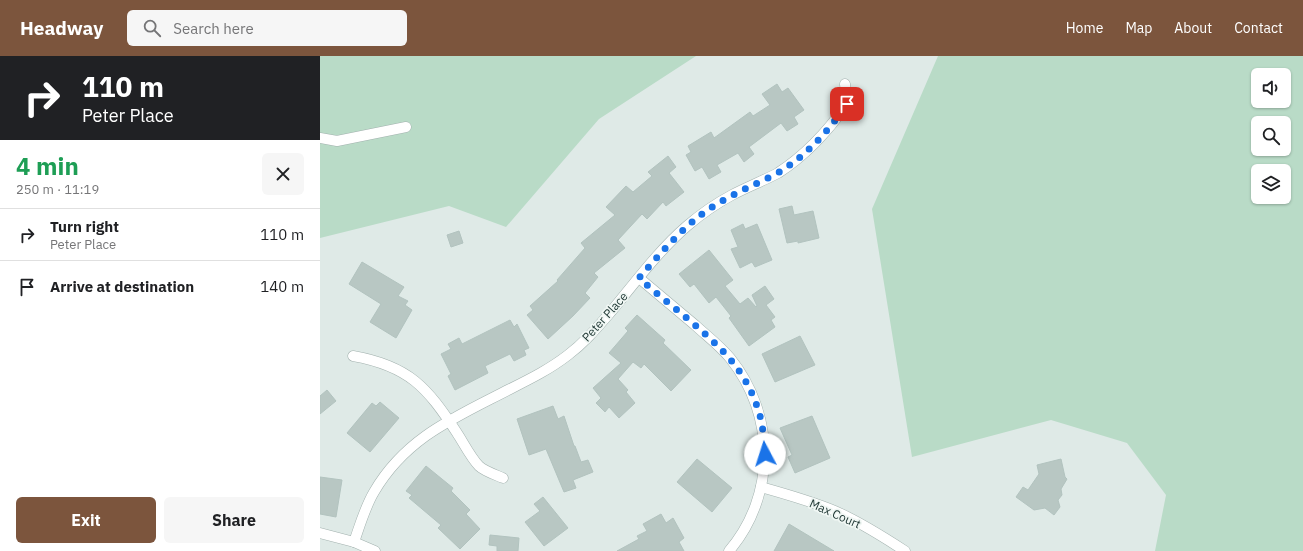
<!DOCTYPE html>
<meta charset="utf-8">
<style>
body{margin:0;font-family:"IBM Plex Sans",sans-serif;background:#f6f6f6;color:#202124;height:100vh;display:flex;flex-direction:column;font-size:15px;white-space:nowrap}
*{box-sizing:border-box;margin:0}
p{font-size:13px;color:#757577}
.icon{flex:none;width:22px;height:22px;fill:none;stroke:currentColor;stroke-width:2;stroke-linecap:round;stroke-linejoin:round}
.map{position:relative;flex:1;overflow:hidden}
.panel{display:flex;flex-direction:column;background:#fff;width:320px}
.panel>*{flex:none}
.top-card{background:#202124;color:#fff;overflow:hidden}
.tools{position:absolute;left:931px;top:12px;display:grid;gap:8px}
.tools a{display:grid;place-items:center;width:40px;height:40px;border-radius:6px;background:#fff;box-shadow:0 1px 3px #0004;font-size:20px}
.pin{position:absolute;display:grid;place-items:center;width:34px;height:34px;color:#fff;margin:-17px;border-radius:8px;box-shadow:0 2px 6px #0006}
.me{position:absolute;width:44px;margin:-22px;rotate:355deg;stroke-linejoin:round;filter:drop-shadow(0 0 3px #0008)}
.turn{display:flex;align-items:center;gap:14px;height:84px;padding:0 16px;font-size:18px}
.turn .icon{width:52px;height:52px;stroke-width:2.5}
.turn b{display:block;font-size:28px;line-height:34px}
.round{display:grid;place-items:center;flex:none;width:42px;height:42px;border-radius:6px;background:#f6f6f6}
.summary{display:flex;align-items:center;justify-content:space-between;height:68px;padding:0 16px}
h1{font-size:24px;font-weight:800;line-height:30px;color:#1e9e55}
.action{display:flex;gap:8px;margin-top:auto;padding:8px 16px}
.action a{flex:1;height:46px;border-radius:6px;background:#7c553d;color:#fff;font-size:16px;font-weight:800;line-height:46px;text-align:center}
.action a+a{background:#f6f6f6;color:#202124}
ul{padding:0;list-style:none}
li{display:flex;align-items:center;gap:12px;height:52px;padding:0 16px;border-top:1px solid #e0e0e0}
li div{flex:1}
li b{display:block;font-size:15px}
li em{font-style:normal}
header{display:flex;align-items:center;gap:24px;box-sizing:border-box;height:56px;padding:0 20px;background:#7c553d;color:#fff}
header strong{font-size:19px}
nav{display:flex;gap:22px;margin-inline-start:auto;font-size:14px}
.search{width:280px;height:36px;background:#f6f6f6;display:flex;align-items:center;gap:10px;box-sizing:border-box;padding:0 14px;border-radius:6px;color:#757577;font-size:15px}
main{display:flex;flex:1;min-height:0}
.map>svg:first-child{display:block}
</style>
<header>
<strong>Headway</strong>
<div class="search"><svg class="icon" aria-label="search" viewBox="0 0 24 24"><circle cx="10" cy="10" r="6"/><path d="M15 15l6 6"/></svg>Search here</div>
<nav><a>Home</a><a>Map</a><a>About</a><a>Contact</a></nav>
</header>
<main>
<section class="panel">
<div class="top-card">
<div class="turn"><svg class="icon" aria-label="right" viewBox="0 0 24 24"><path d="M7 20v-9h11M14 6l5 5-5 5"/></svg><div><b>110 m</b>Peter Place</div></div>
</div>
<div class="summary"><div><h1>4 min</h1><p>250 m · 11:19</p></div><a class="round"><svg class="icon" aria-label="close" viewBox="0 0 24 24"><path d="M6 6l12 12M18 6L6 18"/></svg></a></div>
<ul>
<li><svg class="icon" aria-label="right" viewBox="0 0 24 24"><path d="M7 20v-9h11M14 6l5 5-5 5"/></svg><div><b>Turn right</b><p>Peter Place</p></div><em>110 m</em></li>
<li><svg class="icon" aria-label="arrive" viewBox="0 0 24 24"><path d="M6 21V4h12l-3 4 3 4H6"/></svg><div><b>Arrive at destination</b></div><em>140 m</em></li>
</ul>
<div class="action"><a>Exit</a><a>Share</a></div>
</section>
<div class="map">
<svg width="983" height="495" viewBox="0 0 983 495">
<rect width="100%" height="100%" fill="#dfeae7"/>
<g fill="#b9dbc7" fill-rule="evenodd">
<path d="M 0,0 L 376,0 L 279,63 L 186,171 L 129,150 L 0,182 Z"/>
<path d="M 618,0 L 983,0 L 983,495 L 835,495 L 846,439 L 807,387 L 731,364 L 592,401 L 552,153 ZM 938,19 L 964,19 L 964,45 L 938,45 ZM 938,67 L 964,67 L 964,93 L 938,93 ZM 938,115 L 964,115 L 964,141 L 938,141 Z"/>
</g>
<g fill="#b8c7c3" stroke="#b2c3bf">
<path d="M 457,28 L 462,36 L 468,32 L 484,54 L 474,61 L 478,68 L 467,75 L 461,67 L 429,91 L 434,98 L 424,106 L 418,97 L 397,109 L 401,116 L 389,123 L 382,111 L 375,115 L 366,99 L 371,96 L 368,90 L 391,76 L 394,82 L 430,56 L 433,60 L 450,49 L 442,38 Z"/>
<path d="M 348,100 L 356,111 L 349,117 L 364,136 L 346,150 L 343,146 L 327,163 L 322,158 L 298,184 L 305,192 L 274,217 L 278,221 L 265,237 L 270,242 L 253,260 L 228,283 L 207,259 L 213,254 L 210,250 L 238,225 L 237,224 L 265,192 L 261,187 L 295,159 L 286,151 L 306,130 L 313,136 L 332,120 L 328,116 Z"/>
<path d="M 472,150 L 474,159 L 493,155 L 499,182 L 478,187 L 478,185 L 467,187 L 459,153 Z"/>
<path d="M 423,168 L 425,173 L 437,168 L 452,204 L 435,211 L 432,206 L 420,212 L 411,193 L 418,191 L 411,174 Z"/>
<path d="M 139,175 L 143,187 L 131,191 L 127,179 Z"/>
<path d="M 389,194 L 413,224 L 405,230 L 420,248 L 428,242 L 436,251 L 437,250 L 432,239 L 445,230 L 454,243 L 446,249 L 455,261 L 451,264 L 455,271 L 429,290 L 409,262 L 411,260 L 396,241 L 389,247 L 374,228 L 370,231 L 359,218 Z"/>
<path d="M 42,206 L 84,231 L 78,240 L 88,245 L 85,249 L 92,254 L 76,282 L 50,266 L 61,248 L 29,228 Z"/>
<path d="M 317,259 L 345,284 L 343,287 L 371,314 L 351,335 L 324,308 L 321,312 L 313,306 L 298,323 L 308,334 L 306,336 L 315,347 L 299,362 L 289,351 L 285,356 L 276,347 L 281,342 L 273,332 L 301,307 L 289,297 L 308,275 L 305,272 Z"/>
<path d="M 190,264 L 194,271 L 197,268 L 209,292 L 204,294 L 206,299 L 194,305 L 190,298 L 165,310 L 168,317 L 135,334 L 128,320 L 131,318 L 121,298 L 131,293 L 128,288 L 139,282 L 142,288 Z"/>
<path d="M 480,280 L 495,309 L 455,326 L 442,298 Z"/>
<path d="M 7,334 L 16,345 L 0,358 L 0,340 Z"/>
<path d="M 60,346 L 79,362 L 50,396 L 27,377 L 52,347 L 56,350 Z"/>
<path d="M 233,350 L 238,363 L 244,360 L 254,390 L 255,390 L 261,406 L 268,404 L 273,416 L 253,424 L 256,432 L 244,436 L 226,393 L 209,399 L 197,363 Z"/>
<path d="M 492,360 L 510,402 L 475,417 L 468,401 L 472,399 L 460,372 Z"/>
<path d="M 377,403 L 412,432 L 392,456 L 357,426 Z"/>
<path d="M 741,403 L 745,421 L 747,423 L 741,433 L 742,439 L 738,444 L 740,451 L 734,459 L 725,452 L 714,454 L 696,441 L 703,431 L 708,434 L 719,418 L 717,409 Z"/>
<path d="M 106,410 L 133,432 L 131,435 L 150,454 L 146,458 L 160,473 L 140,493 L 118,472 L 121,469 L 89,442 L 92,439 L 86,435 Z"/>
<path d="M 0,421 L 22,424 L 16,461 L 0,458 Z"/>
<path d="M 223,441 L 248,472 L 224,490 L 205,466 L 220,455 L 214,448 Z"/>
<path d="M 341,458 L 346,467 L 353,462 L 364,482 L 359,486 L 364,495 L 297,495 L 319,483 L 317,480 L 327,475 L 323,468 Z"/>
<path d="M 469,468 L 514,495 L 454,495 Z"/>
<path d="M 170,479 L 199,482 L 198,495 L 177,495 L 177,490 L 169,489 Z"/>
</g>
<g fill="none" stroke-linecap="round" stroke-linejoin="round">
<defs>
<g id="street">
<path d="M 0,82 L 17,85 L 86,71"/>
<path d="M 319,222 C 338,238 356,253 375,269 C 387,280 400,290 410,302 C 456,359 456,440 409,495"/>
<path d="M 33,300 C 89,310 107,331 137,377 C 143,386 151,402 159,410 C 164,415 176,419 183,422"/>
<path d="M 441,431 C 466,438 491,445 515,455 C 540,466 562,480 585,495"/>
<path d="M 0,477 L 34,486 L 55,495"/>
<path d="M 34,486 C 40,469 45,451 54,436 C 86,381 136,361 190,333 C 210,323 230,313 248,299 C 264,287 276,273 289,258 C 314,228 338,195 367,170 C 381,158 397,147 412,139 C 427,131 443,125 458,117 C 486,99 508,75 527,48 L 525,28"/>
</g>
</defs>
<use href="#street" stroke="#a2b1ae" stroke-width="11"/>
<use href="#street" stroke="#fff" stroke-width="10"/>
</g>
<g fill="none" stroke-linecap="round" stroke-linejoin="round">
<path stroke="#1a73e8" stroke-width="7" stroke-dasharray="0 12.6" d="M 445,398 C 444,383 443,368 438,353 C 424,311 400,291 368,263 C 352,250 335,236 319,222 C 340,198 360,174 386,155 C 408,140 432,130 456,118 C 485,101 508,76 527,48"/>
</g>
<g text-anchor="middle" stroke-width="3.5" stroke-linejoin="round" paint-order="stroke">
<g font-size="12" fill="#213936" stroke="#f0f7f4">
<text transform="translate(285 261) rotate(-48)" y="4">Peter Place</text>
<text transform="translate(515 458) rotate(24)" y="4">Max Court</text>
</g>
</g>
</svg>
<div class="tools">
<a><svg class="icon" aria-label="sound" viewBox="0 0 24 24"><path d="M4 9h4l5-4v14l-5-4H4zM17 9q2 3 0 6"/></svg></a>
<a><svg class="icon" aria-label="search" viewBox="0 0 24 24"><circle cx="10" cy="10" r="6"/><path d="M15 15l6 6"/></svg></a>
<a><svg class="icon" aria-label="layers" viewBox="0 0 24 24"><path d="M12 4l9 5-9 5-9-5zM3 14l9 5 9-5"/></svg></a>
</div>
<div class="pin" style="left:527px;top:48px;background:#d93025"><svg class="icon" aria-label="arrive" viewBox="0 0 24 24"><path d="M6 21V4h12l-3 4 3 4H6"/></svg></div>
<svg class="me" style="left:445px;top:398px" viewBox="-20 -20 40 40"><circle r="19" fill="#fff"/><path d="M0-13L10 11 0 6-10 11z" fill="#1a73e8"/></svg>
</div>
</main>
